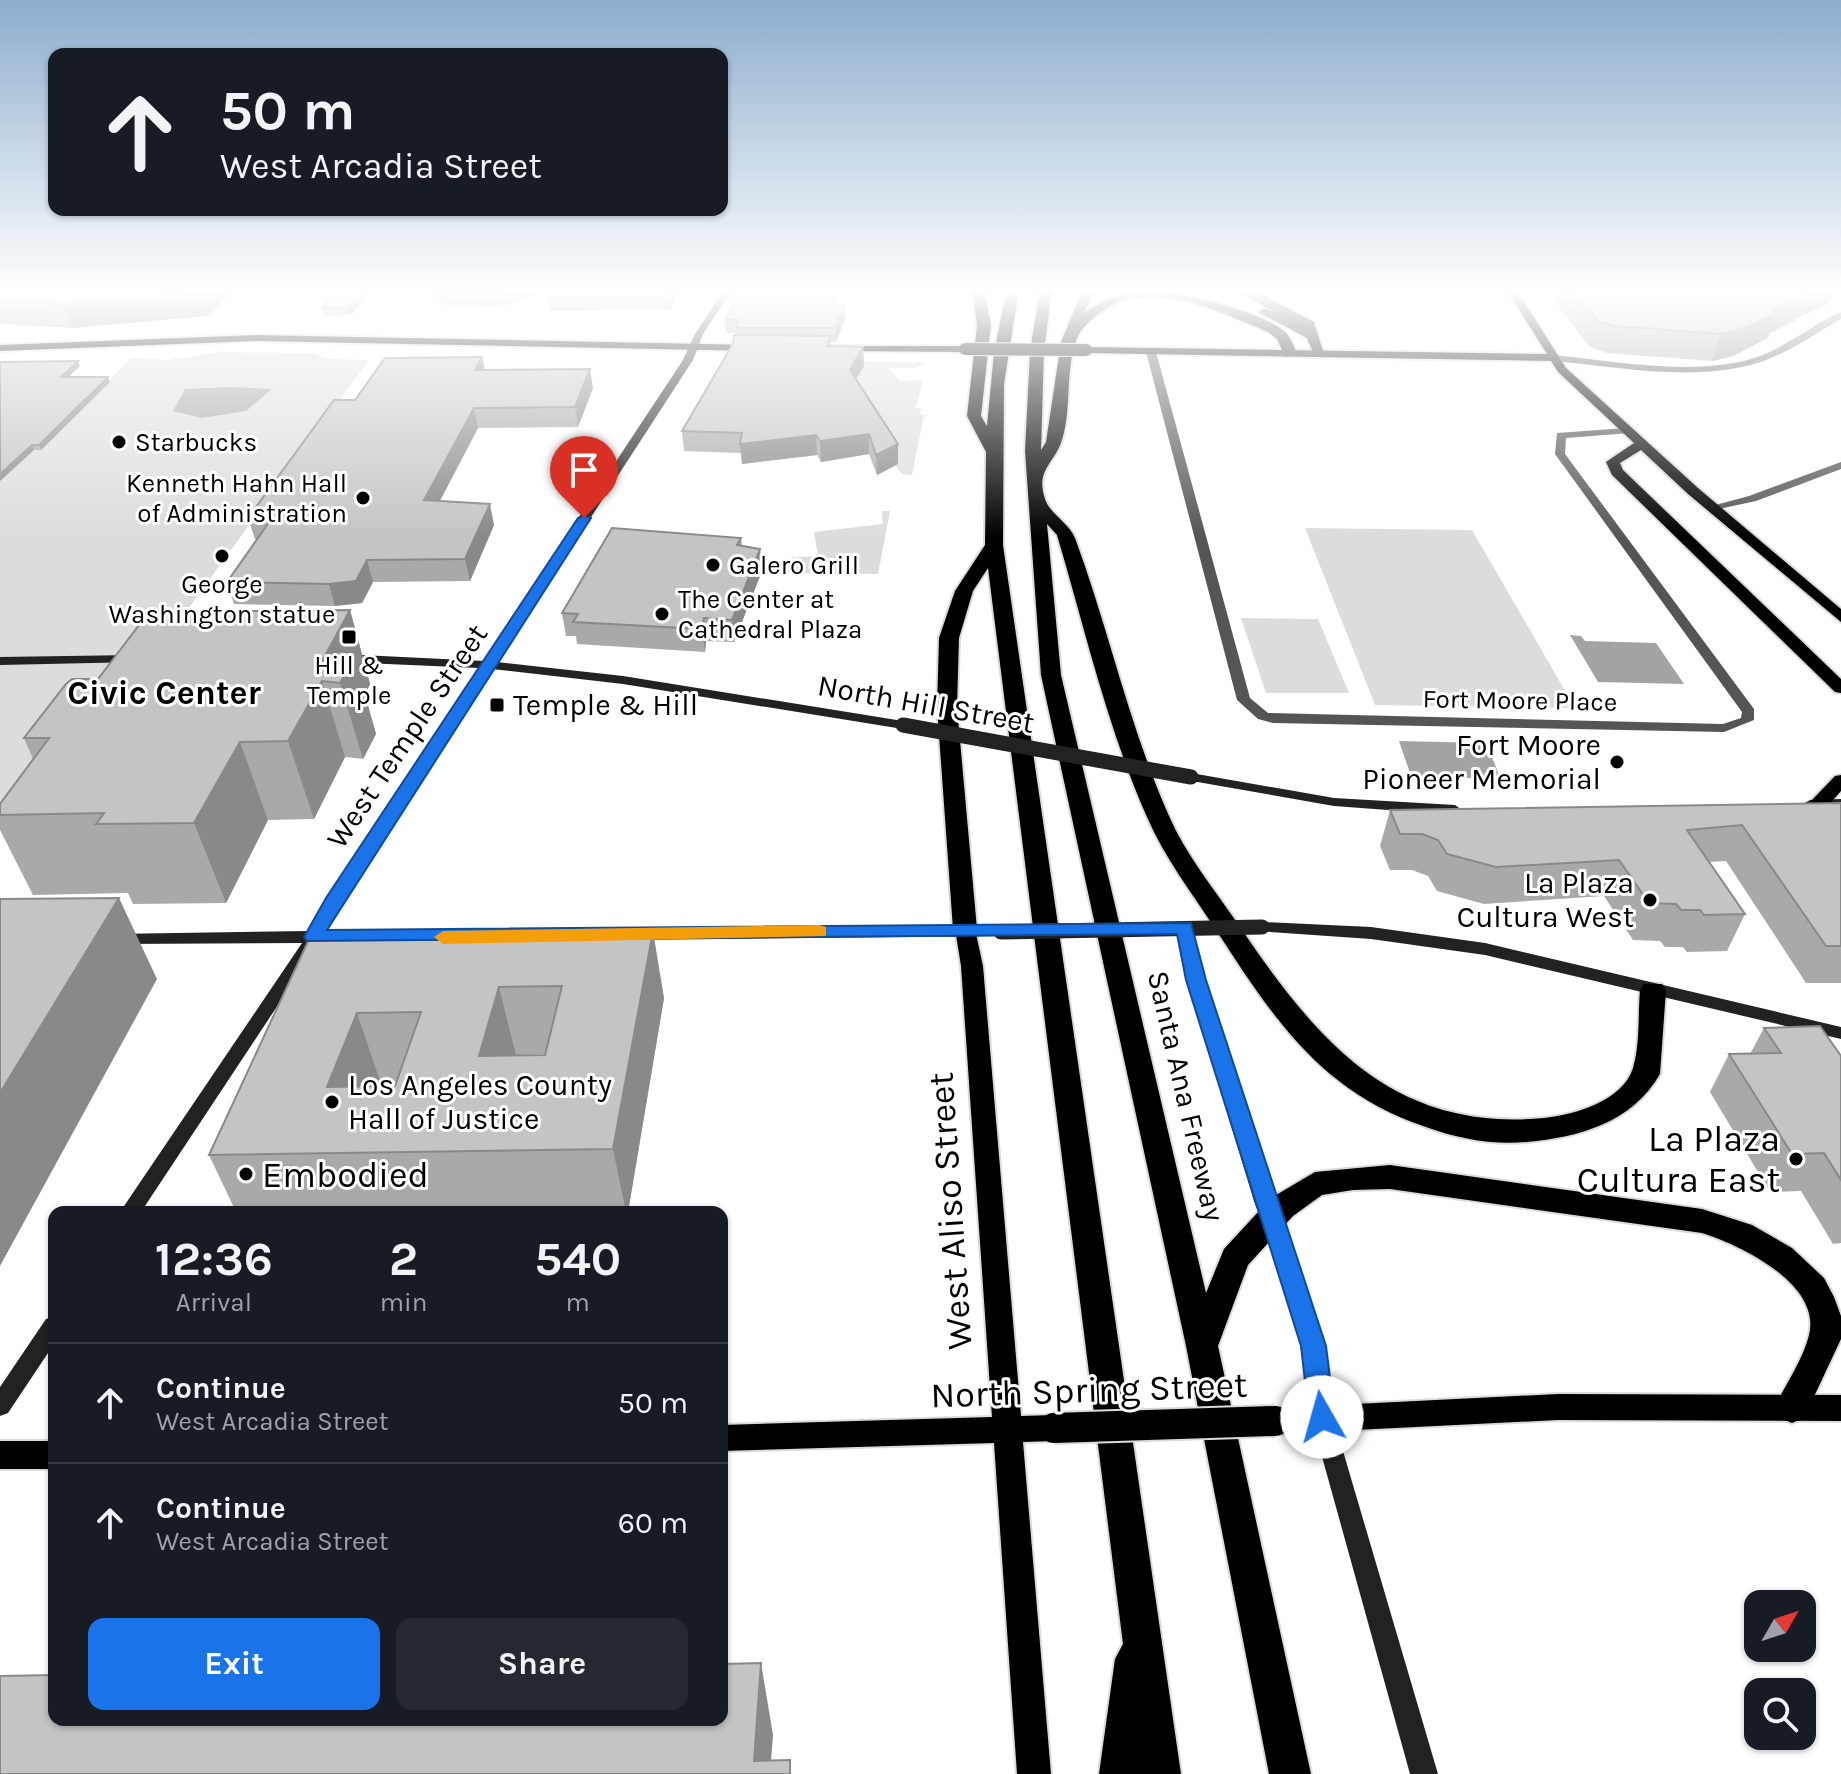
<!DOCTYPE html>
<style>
body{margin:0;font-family:Karla,sans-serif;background:#242831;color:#f1f3f6;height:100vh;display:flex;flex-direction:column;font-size:30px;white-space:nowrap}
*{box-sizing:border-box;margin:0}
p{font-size:26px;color:#9ea1a6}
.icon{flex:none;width:44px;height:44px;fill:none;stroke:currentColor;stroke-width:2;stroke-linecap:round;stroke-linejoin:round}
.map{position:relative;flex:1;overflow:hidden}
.side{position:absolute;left:48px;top:1206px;width:680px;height:520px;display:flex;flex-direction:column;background:#171b24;border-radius:16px;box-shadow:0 2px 6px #0004}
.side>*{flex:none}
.banner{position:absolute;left:48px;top:48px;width:680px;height:168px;border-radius:16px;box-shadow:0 2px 6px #0004;background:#171b24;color:#f1f3f6;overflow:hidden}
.needle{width:52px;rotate:51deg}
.fabs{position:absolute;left:1744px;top:1590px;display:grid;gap:16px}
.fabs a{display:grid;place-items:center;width:72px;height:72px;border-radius:16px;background:#171b24;box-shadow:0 2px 6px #0004;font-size:40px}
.pin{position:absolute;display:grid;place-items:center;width:68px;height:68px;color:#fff;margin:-82px -34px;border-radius:50% 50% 50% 0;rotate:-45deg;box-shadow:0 0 8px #0007}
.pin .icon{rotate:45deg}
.me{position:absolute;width:88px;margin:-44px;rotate:353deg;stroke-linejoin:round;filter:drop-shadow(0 0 6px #0008)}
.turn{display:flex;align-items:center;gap:28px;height:168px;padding:0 40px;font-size:36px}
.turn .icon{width:104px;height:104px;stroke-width:2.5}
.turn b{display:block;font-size:56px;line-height:68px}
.eta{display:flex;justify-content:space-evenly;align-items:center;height:136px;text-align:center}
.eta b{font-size:48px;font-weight:700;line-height:56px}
.cta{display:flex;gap:16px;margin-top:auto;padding:16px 40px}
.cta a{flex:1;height:92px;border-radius:16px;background:#1a73e8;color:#fff;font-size:32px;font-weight:700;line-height:92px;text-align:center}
.cta a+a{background:#242831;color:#f1f3f6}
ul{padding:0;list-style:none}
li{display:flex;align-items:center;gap:24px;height:120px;padding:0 40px;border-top:2px solid #363941}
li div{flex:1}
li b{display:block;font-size:30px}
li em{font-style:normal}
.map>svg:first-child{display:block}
</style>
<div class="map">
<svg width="1841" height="1774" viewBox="0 0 1841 1774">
<rect width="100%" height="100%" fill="#fff"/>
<g fill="#dcdcdc">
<path d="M 219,352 L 312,353 L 329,359 L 369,360 L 170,634 L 0,821 L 0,481 L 37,447 L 44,447 L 131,358 L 168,360 Z"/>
<path d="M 856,361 L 925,363 L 915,368 L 889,368 L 900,381 L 923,380 L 916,408 L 921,408 L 920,415 L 924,415 L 912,475 L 902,474 L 895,465 L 855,382 L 862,368 Z"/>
<path d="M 882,511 L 890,511 L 878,574 L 783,573 L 787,558 L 818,556 L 814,532 L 883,524 Z"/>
<path d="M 1305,528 L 1472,530 L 1575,708 L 1375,705 Z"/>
<path d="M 1241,618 L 1318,619 L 1349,693 L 1266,693 Z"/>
</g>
<g fill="#a3a3a3">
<path d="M 232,387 L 272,389 L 246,411 L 202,418 L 173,411 L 185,389 Z"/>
<path d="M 1570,635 L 1581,636 L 1585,641 L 1656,643 L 1684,684 L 1598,682 Z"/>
<path d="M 1399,741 L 1486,743 L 1501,779 L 1411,776 Z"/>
</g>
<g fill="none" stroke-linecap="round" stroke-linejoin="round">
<defs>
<g id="primary">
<path d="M 1506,289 L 1516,289 L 1566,368 L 1698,488 L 1841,609 L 1841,622 L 1688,494 L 1641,450 L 1620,463 L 1623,470 L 1841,679 L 1841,693 L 1835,692 L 1612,475 L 1606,462 L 1634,443 L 1558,372 L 1551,361 L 1086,353 L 1080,350 L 1086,347 L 1547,354 Z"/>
<path d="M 257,335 L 756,345 L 762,348 L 756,351 L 257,341 L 0,351 L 0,345 Z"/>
<path d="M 832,346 L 965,346 L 971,349 L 965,352 L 836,351 L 832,350 Z"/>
<path d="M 1841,775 L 1841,791 L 1826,808 L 1812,808 L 1810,804 L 1812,800 L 1835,776 Z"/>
<path d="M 965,922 L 975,929 L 983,966 L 1021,1416 L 1054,1415 L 1064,1419 L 1068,1428 L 1064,1437 L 1054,1441 L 1023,1442 L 1051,1774 L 1017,1774 L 994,1443 L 722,1451 L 722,1425 L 992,1417 L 961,966 L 955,929 Z"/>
<path d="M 1558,1394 L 1841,1395 L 1841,1421 L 1558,1420 L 1275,1434 L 1265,1430 L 1261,1421 L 1265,1412 L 1275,1408 Z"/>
<rect x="0" y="1441" width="54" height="28"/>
</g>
<g id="motorway">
<path d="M 972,289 L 984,289 L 991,325 L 981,416 L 987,426 L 994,352 L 1007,289 L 1019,289 L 1004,384 L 1003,545 L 1181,1774 L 1099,1774 L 1115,1659 L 1123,1644 L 988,568 L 973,591 L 959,638 L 957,707 L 977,929 L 974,935 L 956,935 L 953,929 L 937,707 L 939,638 L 955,591 L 985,545 L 986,452 L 967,416 L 977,325 Z"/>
<path d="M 1040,289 L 1052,289 L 1044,351 L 1041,450 L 1046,442 L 1061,342 L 1083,289 L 1095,289 L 1084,313 C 1100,302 1116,293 1136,291 C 1168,288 1261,310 1285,332 C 1291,338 1294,346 1297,354 L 1285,357 L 1277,339 L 1268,332 C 1224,314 1157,280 1111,306 C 1097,314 1081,326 1076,341 C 1065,372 1072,409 1062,440 C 1055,463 1035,470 1045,499 C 1050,514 1069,523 1075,538 C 1109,630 1129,726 1169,816 C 1186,855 1214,889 1238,924 C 1316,1039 1391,1132 1544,1118 C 1574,1115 1623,1101 1633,1068 C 1640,1045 1638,1014 1640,990 L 1644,984 L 1662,984 L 1666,990 L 1660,1074 C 1632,1123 1579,1137 1527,1142 C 1492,1145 1459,1139 1426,1127 C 1321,1092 1274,1019 1216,930 C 1192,893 1164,857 1147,817 C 1107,727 1085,629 1057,535 L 1047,524 L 1061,675 L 1206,1293 L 1224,1249 L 1271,1198 L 1315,1172 L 1390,1165 L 1702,1209 L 1752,1225 L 1792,1248 L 1824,1278 L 1834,1297 L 1841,1316 L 1841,1339 L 1804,1418 L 1792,1423 L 1780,1418 L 1775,1407 C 1786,1383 1803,1360 1809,1335 C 1822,1284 1740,1245 1702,1233 L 1390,1189 L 1353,1190 L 1322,1195 L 1293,1216 L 1248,1265 L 1218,1346 L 1311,1774 L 1269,1774 L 1186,1346 L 1041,675 L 1025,451 L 1030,351 Z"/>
<path d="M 1234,289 L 1250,289 L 1314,322 L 1325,357 L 1315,357 L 1307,338 L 1258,312 L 1264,308 L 1276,313 Z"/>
</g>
</defs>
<use href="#primary" stroke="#dbdbdb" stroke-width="4"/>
<use href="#motorway" stroke="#dbdbdb" stroke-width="4"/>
<g fill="#555" fill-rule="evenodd">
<path d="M 1151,349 L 1156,352 L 1250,698 L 1268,713 L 1723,724 L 1741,718 L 1742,712 L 1555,454 L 1557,433 L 1626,428 L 1631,431 L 1630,433 L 1566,438 L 1565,454 L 1754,709 L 1754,720 L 1724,732 L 1273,723 L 1258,719 L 1237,700 L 1146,352 Z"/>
<path d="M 1841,462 L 1841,469 L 1756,501 L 1714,510 L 1708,507 L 1749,496 Z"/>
</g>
<path fill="#555" fill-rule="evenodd" d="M 1841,312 L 1841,319 C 1816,333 1793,350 1766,360 C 1700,384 1621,367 1553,361 L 1548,358 L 1553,355 C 1616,361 1699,378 1760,356 C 1789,345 1813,324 1841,312 Z"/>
<g fill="#222" fill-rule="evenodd">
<path d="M 725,289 L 733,289 L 703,334 L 693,360 L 497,662 L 623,676 L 903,721 L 910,725 L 903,729 L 623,684 L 492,669 L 341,902 L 325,932 L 330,937 L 328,941 L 319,943 L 141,1212 L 120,1212 L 302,943 L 118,944 L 112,942 L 110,938 L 112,934 L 309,931 L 327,898 L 479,668 L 341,662 L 334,658 L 341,654 L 484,661 L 683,360 L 695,334 Z"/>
<path d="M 134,655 L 141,659 L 139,662 L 0,665 L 0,657 Z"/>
<path d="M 1191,773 L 1334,798 L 1455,805 L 1462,810 L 1455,815 L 1334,806 L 1186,780 L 1184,777 Z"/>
<path d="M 1841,799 L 1841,807 L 1810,808 L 1803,804 L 1810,800 Z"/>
<path d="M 1262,922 L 1371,927 L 1485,943 L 1841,1027 L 1841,1039 L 1485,955 L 1371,939 L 1256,931 L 1254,927 Z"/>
<path d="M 1185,923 L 1193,928 L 1205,980 L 1274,1201 L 1271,1207 L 1264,1209 L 1257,1207 L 1254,1201 L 1187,980 L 1177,928 Z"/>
<path d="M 1001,926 L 1009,932 L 1007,936 L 633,940 L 625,934 L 633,928 Z"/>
<path d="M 1285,1247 L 1292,1250 L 1295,1256 L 1324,1346 L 1333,1417 L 1438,1774 L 1410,1774 L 1311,1417 L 1302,1346 L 1275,1256 L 1278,1250 Z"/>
<path d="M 54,1317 L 54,1344 L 8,1413 L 0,1416 L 0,1387 L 46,1319 Z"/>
</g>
<use href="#primary" fill="#000" fill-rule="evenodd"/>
<use href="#motorway" fill="#000" fill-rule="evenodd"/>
<defs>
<path id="primary-bridge-far1" d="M 965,349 L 1086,350"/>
<path id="primary-bridge" d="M 1054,1428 L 1275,1421"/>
</defs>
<use href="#primary-bridge-far1" stroke="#dbdbdb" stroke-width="14" stroke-linecap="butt"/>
<use href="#primary-bridge" stroke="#dbdbdb" stroke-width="34" stroke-linecap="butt"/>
<g stroke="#222" stroke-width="15">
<path d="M 903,725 L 1191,777"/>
<path d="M 1001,932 L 1262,927"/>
</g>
<path stroke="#222" stroke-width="19" d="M 1264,1201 L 1285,1256"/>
<use href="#primary-bridge-far1" stroke="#000" stroke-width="12"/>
<use href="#primary-bridge" stroke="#000" stroke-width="30"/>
</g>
<g fill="#a9a9a9" fill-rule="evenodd">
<path d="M 0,289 L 207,316 L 72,328 L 0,324 Z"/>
<path d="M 372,289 L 351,315 L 324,316 L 322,308 Z"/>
<path d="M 429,289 L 545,289 L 546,292 L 505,305 L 454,308 L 432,300 Z"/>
<path d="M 677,289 L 671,310 L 550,311 L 548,297 Z"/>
<path d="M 1553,289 L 1835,289 L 1830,303 L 1797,318 L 1796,320 L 1770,333 L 1768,338 L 1733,356 L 1712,361 L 1607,353 L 1590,347 L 1560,309 L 1553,292 Z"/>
<path d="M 836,306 L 844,306 L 845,319 L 836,342 L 831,342 L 831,346 L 863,347 L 864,366 L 856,379 L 898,444 L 898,464 L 877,475 L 869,454 L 821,462 L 817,455 L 742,464 L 741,453 L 684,451 L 682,431 L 737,335 L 737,333 L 726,333 L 725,320 Z"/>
<path d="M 482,357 L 485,370 L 593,388 L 578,427 L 478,428 L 440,501 L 494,525 L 470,581 L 373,582 L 362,603 L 335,606 L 234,604 L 227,582 L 257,539 L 255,539 L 248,518 L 355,400 Z"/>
<path d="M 0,362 L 80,366 L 68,377 L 110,382 L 41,450 L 34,450 L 0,481 Z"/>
<path d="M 741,538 L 742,545 L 760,549 L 762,571 L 734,642 L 706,641 L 705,652 L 577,644 L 576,636 L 566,636 L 562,613 Z"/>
<path d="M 350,610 L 370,684 L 365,695 L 376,734 L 363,759 L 345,757 L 314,819 L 268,820 L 226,903 L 133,904 L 128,893 L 33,895 L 0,830 L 0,804 L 33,759 L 24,738 L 98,679 Z"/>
<path d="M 1841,803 L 1841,983 L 1806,983 L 1726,861 L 1709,862 L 1745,914 L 1727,951 L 1687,952 L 1683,947 L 1665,947 L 1660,941 L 1633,940 L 1604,896 L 1484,904 L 1437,891 L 1428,876 L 1412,870 L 1390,870 L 1380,846 L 1390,810 Z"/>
<path d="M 311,935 L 664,998 L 628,1212 L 236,1212 L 209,1155 ZM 545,1054 L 545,1055 L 516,1056 L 516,1055 ZM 380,1081 L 397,1081 L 395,1086 L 378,1086 Z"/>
<path d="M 1764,1028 L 1841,1056 L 1841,1243 L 1833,1244 L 1801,1191 L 1770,1192 L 1710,1092 L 1729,1054 L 1750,1054 Z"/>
</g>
<g fill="#898989">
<path d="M 204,289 L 235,289 L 207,316 L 72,328 L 63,304 Z"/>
<path d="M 364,289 L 372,289 L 351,315 L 349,308 Z"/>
<path d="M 511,289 L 545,289 L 546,292 L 505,305 L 503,292 Z"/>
<path d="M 671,289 L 677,289 L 671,310 L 669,296 Z"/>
<path d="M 1813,289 L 1835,289 L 1830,303 L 1797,318 L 1796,320 L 1770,333 L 1768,338 L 1733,356 L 1712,361 L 1721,334 L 1772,310 Z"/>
<path d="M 844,306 L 845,319 L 836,342 L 836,328 Z"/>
<path d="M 863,347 L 864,366 L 850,389 L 850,370 Z"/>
<path d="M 482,357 L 486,376 L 475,370 Z"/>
<path d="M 78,361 L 80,366 L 63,382 L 61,377 Z"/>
<path d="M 590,369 L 593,388 L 578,427 L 575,407 Z"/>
<path d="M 108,377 L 110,382 L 41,450 L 39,445 Z"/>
<path d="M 474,408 L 478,428 L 429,521 L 424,500 Z"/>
<path d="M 869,434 L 869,454 L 821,462 L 820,441 Z"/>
<path d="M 816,435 L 817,455 L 742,464 L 740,444 Z"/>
<path d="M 898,444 L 898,464 L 877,475 L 876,455 Z"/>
<path d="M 32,445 L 34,450 L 0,481 L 0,474 Z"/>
<path d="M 490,504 L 494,525 L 470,581 L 465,559 Z"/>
<path d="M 760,549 L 762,571 L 734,642 L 732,620 Z"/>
<path d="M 367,560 L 373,582 L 362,603 L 335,606 L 329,584 Z"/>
<path d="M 350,610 L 370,684 L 365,695 L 376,734 L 363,759 L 340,683 L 321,663 Z"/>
<path d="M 704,618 L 706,641 L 705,652 L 702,629 Z"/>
<path d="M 322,681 L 345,757 L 314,819 L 288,741 Z"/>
<path d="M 240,742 L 268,820 L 226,903 L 194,823 Z"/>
<path d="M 119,898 L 157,979 L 0,1266 L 0,1093 Z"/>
<path d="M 653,931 L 664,998 L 628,1212 L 626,1212 L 613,1149 Z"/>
<path d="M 499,987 L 516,1055 L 498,1124 L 479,1056 Z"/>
<path d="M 357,1013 L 380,1081 L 354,1153 L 327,1087 Z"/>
<path d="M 761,1663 L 773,1735 L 770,1774 L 754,1761 Z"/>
</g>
<g fill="#c4c4c4" stroke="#898989" stroke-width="2" fill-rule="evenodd">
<path d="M 0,289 L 204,289 L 200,293 L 63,304 L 0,301 Z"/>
<path d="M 337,289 L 364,289 L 349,308 L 322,308 Z"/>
<path d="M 435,289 L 511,289 L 503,292 L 452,295 Z"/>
<path d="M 552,289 L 671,289 L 669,296 L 548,297 Z"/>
<path d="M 1571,289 L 1813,289 L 1803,294 L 1806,295 L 1772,310 L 1778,312 L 1742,329 L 1721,334 L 1615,326 L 1598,321 Z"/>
<path d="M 738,298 L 836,298 L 832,305 L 844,306 L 836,328 L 737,328 L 738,320 L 725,320 Z"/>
<path d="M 734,335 L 831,336 L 827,346 L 863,347 L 850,370 L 898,444 L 876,455 L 869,434 L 820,441 L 816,435 L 740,444 L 742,433 L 682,431 L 733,344 Z"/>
<path d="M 482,357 L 475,370 L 590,369 L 575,407 L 474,408 L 424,500 L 490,504 L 465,559 L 367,560 L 356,581 L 329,584 L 227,582 L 272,518 L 248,518 L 334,400 L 355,400 L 385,358 Z"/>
<path d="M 78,361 L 61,377 L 108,377 L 39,445 L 32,445 L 0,474 L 0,362 Z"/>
<path d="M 612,528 L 741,538 L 737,545 L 760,549 L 732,620 L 704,618 L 702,629 L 573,622 L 578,614 L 562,613 Z"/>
<path d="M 350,610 L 321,663 L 354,659 L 340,683 L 322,681 L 288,741 L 240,742 L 194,823 L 96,824 L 104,813 L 0,815 L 0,804 L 49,738 L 24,738 L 66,684 L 72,679 L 98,679 L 149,612 Z"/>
<path d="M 1841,803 L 1841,946 L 1826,946 L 1742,825 L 1687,830 L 1745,914 L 1704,915 L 1700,910 L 1681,910 L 1676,904 L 1649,903 L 1619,860 L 1496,867 L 1447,854 L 1438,840 L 1422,834 L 1400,834 L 1390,810 Z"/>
<path d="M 119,898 L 0,1093 L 0,899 Z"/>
<path d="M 653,931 L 613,1149 L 209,1155 L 311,935 ZM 562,986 L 545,1055 L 479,1056 L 499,987 ZM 421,1012 L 395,1086 L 327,1087 L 357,1013 Z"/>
<path d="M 1820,1026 L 1841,1056 L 1841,1180 L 1824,1153 L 1792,1154 L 1729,1054 L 1781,1053 L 1764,1028 Z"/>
<path d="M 761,1663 L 754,1761 L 790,1760 L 790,1774 L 0,1774 L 0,1676 L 54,1675 L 54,1720 L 722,1720 L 722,1664 Z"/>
</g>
<linearGradient id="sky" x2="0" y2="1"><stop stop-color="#8cadcc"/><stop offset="0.54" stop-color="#fff"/><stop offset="1" stop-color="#fff" stop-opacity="0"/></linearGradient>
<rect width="1841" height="538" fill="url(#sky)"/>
<path fill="#1a73e8" stroke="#114b97" stroke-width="2" d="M 584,515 L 591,518 L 327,930 L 1191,923 L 1206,980 L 1326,1346 L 1335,1417 L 1331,1426 L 1322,1429 L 1313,1426 L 1309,1417 L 1301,1346 L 1186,980 L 1177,934 L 307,941 L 304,937 L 326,898 L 578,518 Z"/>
<path fill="#f59e0b" d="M 819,925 L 826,927 L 826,936 L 443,944 L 434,937 L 443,931 Z"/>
<g fill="#000" stroke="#fff" stroke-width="3">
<circle cx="119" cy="442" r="8"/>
<circle cx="363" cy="498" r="8"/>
<circle cx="222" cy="556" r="8"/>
<circle cx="713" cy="565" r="8"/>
<circle cx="662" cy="614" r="8"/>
<rect x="341" y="629" width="16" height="16" rx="4"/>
<rect x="489" y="697" width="16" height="16" rx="4"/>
<circle cx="1617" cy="762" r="8"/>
<circle cx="1650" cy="900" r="8"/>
<circle cx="332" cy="1102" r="8"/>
<circle cx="1796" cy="1159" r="8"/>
<circle cx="246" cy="1174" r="8"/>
</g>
<g text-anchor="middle" stroke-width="6" stroke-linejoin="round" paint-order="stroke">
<g font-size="26" fill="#000" stroke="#fff" text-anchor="start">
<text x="135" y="451">Starbucks</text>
<text x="347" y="492" text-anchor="end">Kenneth Hahn Hall<tspan x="347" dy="30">of Administration</tspan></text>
<text x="729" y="574">Galero Grill</text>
<text x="222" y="593" text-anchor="middle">George<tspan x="222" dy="30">Washington statue</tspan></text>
<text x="678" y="608">The Center at<tspan x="678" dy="30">Cathedral Plaza</tspan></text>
<text x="349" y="674" text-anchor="middle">Hill &amp;<tspan x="349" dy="30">Temple</tspan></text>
</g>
<g font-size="26" fill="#000" stroke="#fff">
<text transform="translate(1520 700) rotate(1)" y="9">Fort Moore Place</text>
</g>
<g font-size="30" fill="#000" stroke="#fff">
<text transform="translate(926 704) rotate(10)" y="10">North Hill Street</text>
<text transform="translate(407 736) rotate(-56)" y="10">West Temple Street</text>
<text transform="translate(1186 1096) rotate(77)" y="10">Santa Ana Freeway</text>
</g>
<g font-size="30" fill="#000" stroke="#fff" text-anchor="start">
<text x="513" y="715">Temple &amp; Hill</text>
<text x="1601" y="755" text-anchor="end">Fort Moore<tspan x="1601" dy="34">Pioneer Memorial</tspan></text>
<text x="1634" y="893" text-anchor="end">La Plaza<tspan x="1634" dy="34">Cultura West</tspan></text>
<text x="348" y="1095">Los Angeles County<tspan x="348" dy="34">Hall of Justice</tspan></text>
</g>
<g font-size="34" font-weight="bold" fill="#000" stroke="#fff">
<text x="164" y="704">Civic Center</text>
</g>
<g font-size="36" fill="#000" stroke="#fff" text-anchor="end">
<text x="1780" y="1151">La Plaza<tspan x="1780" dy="41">Cultura East</tspan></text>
<text x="262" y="1187" text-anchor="start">Embodied</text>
</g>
<g font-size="36" fill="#000" stroke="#fff">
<text transform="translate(949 1211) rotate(-94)" y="13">West Aliso Street</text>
<text transform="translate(1089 1389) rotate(-2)" y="13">North Spring Street</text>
</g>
</g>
</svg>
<div class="fabs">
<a><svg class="needle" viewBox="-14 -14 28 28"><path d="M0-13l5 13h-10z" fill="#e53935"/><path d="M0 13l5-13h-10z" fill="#9ea1a6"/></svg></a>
<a><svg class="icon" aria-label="search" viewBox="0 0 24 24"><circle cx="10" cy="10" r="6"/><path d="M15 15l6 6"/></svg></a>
</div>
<div class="pin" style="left:584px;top:518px;background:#d93025"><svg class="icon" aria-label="arrive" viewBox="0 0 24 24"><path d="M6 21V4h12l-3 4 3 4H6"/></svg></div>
<svg class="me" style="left:1322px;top:1417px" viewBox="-20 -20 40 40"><circle r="19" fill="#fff"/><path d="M0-13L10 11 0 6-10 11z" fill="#1a73e8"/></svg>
<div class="banner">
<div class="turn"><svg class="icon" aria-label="ahead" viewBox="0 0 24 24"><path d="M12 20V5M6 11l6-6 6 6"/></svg><div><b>50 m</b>West Arcadia Street</div></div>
</div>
<section class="side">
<div class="eta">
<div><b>12:36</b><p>Arrival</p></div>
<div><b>2</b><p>min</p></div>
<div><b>540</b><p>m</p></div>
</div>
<ul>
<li><svg class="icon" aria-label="ahead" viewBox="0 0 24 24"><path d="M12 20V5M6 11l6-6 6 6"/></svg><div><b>Continue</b><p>West Arcadia Street</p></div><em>50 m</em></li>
<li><svg class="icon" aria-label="ahead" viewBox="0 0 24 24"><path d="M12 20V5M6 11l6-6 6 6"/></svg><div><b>Continue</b><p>West Arcadia Street</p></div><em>60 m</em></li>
</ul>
<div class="cta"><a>Exit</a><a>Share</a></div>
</section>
</div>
